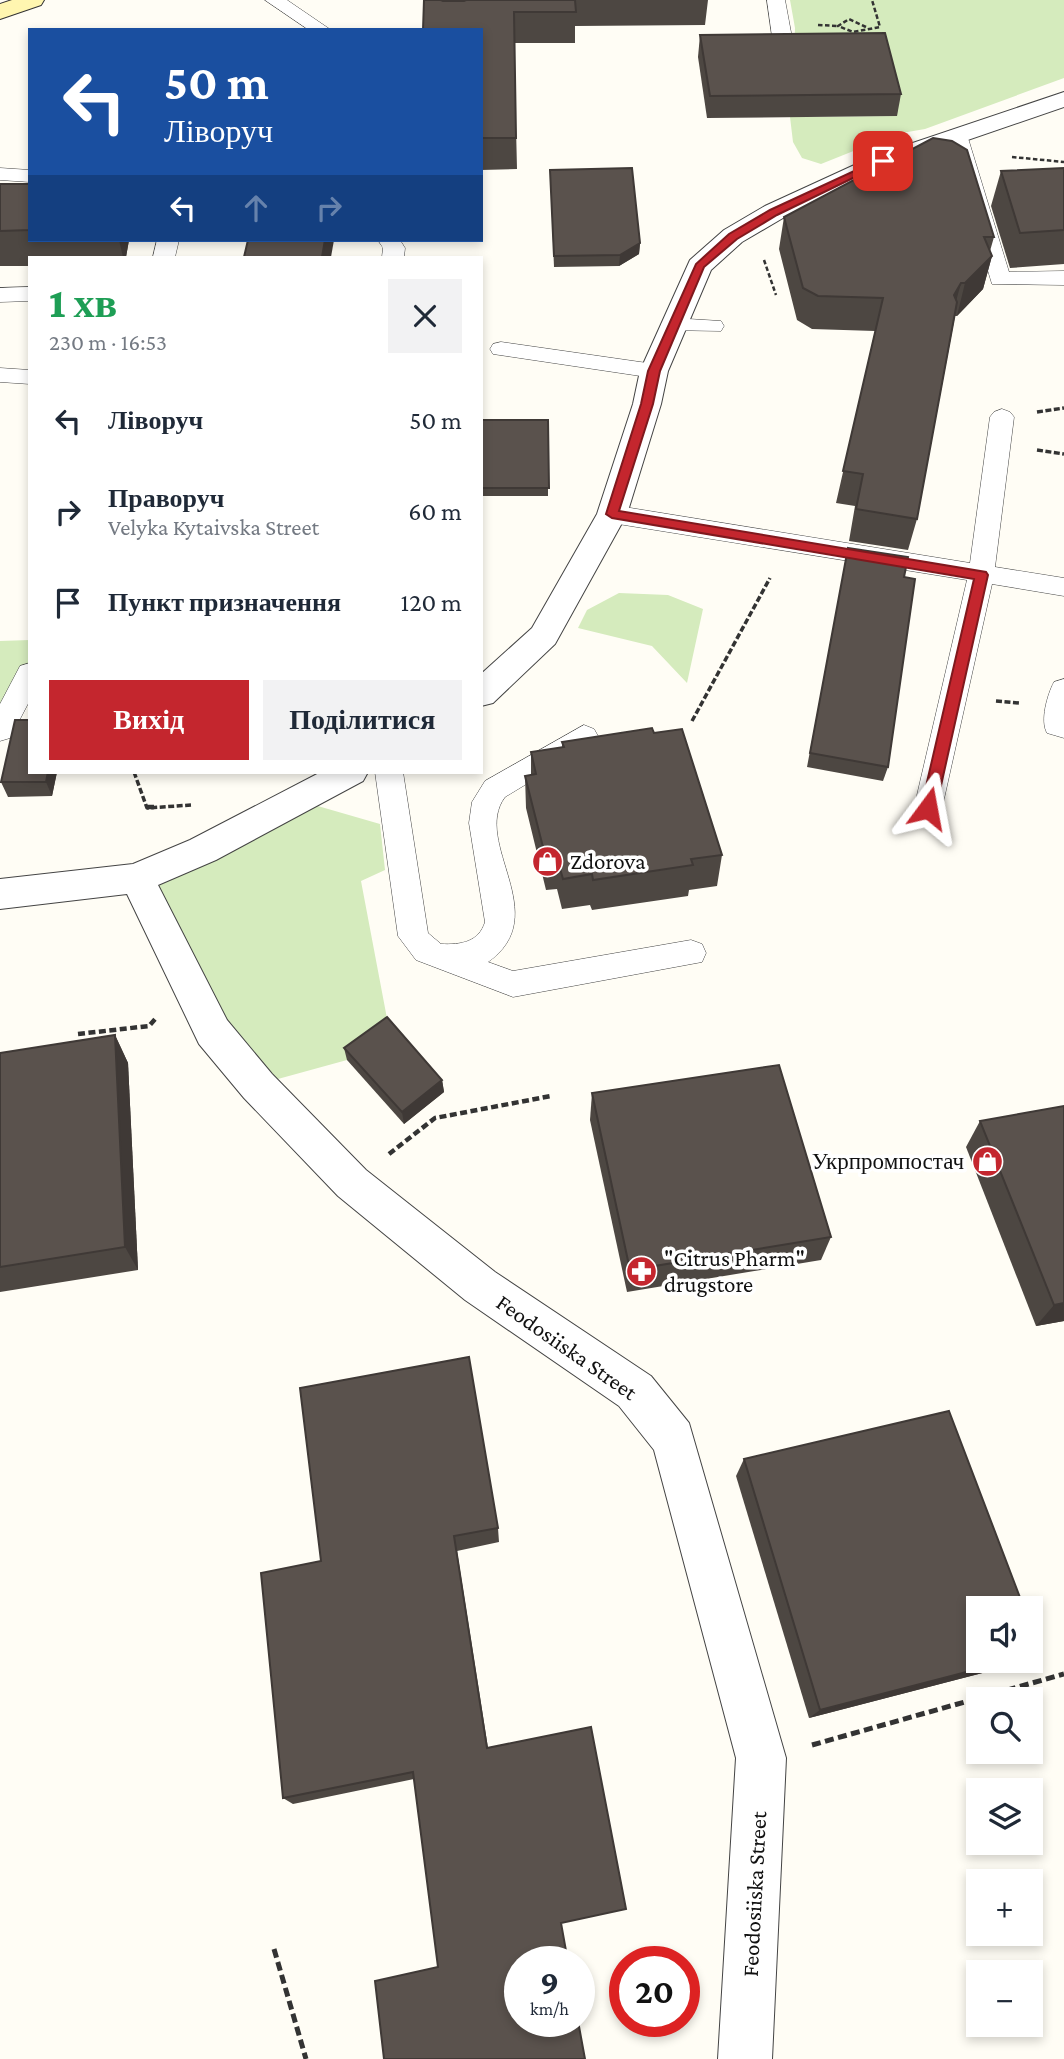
<!DOCTYPE html>
<html lang="uk">
<meta charset="utf-8">
<style>
body{margin:0;font-family:"Crimson Pro",serif;background:#f2f2f3;color:#1f2937;height:100vh;display:flex;flex-direction:column;font-size:26px;white-space:nowrap}
*{box-sizing:border-box;margin:0}
p{font-size:23px;color:#747a83}
.icon{flex:none;width:38px;height:38px;fill:none;stroke:currentColor;stroke-width:2;stroke-linecap:round;stroke-linejoin:round}
.map{position:relative;flex:1;overflow:hidden}
.details{position:absolute;left:28px;top:256px;width:455px;height:518px;display:flex;flex-direction:column;background:#fff;border-radius:0px;box-shadow:0 4px 10px #0003}
.details>*{flex:none}
.banner{position:absolute;left:28px;top:28px;width:455px;height:214px;border-radius:0px;box-shadow:0 4px 10px #0003;background:#1a4fa0;color:#fff;overflow:hidden}
.fabs{position:absolute;left:966px;top:1596px;display:grid;gap:14px}
.fabs a{display:grid;place-items:center;width:77px;height:77px;border-radius:0px;background:#fff;box-shadow:0 4px 10px #0003;font-size:35px}
.speed{position:absolute;left:504px;top:1946px;display:flex;gap:14px;font-size:35px;font-weight:700;text-align:center}
.speed>*{display:grid;place-content:center;width:91px;height:91px;border-radius:50%;background:#fff;box-shadow:0 4px 10px #0003;line-height:1}
.speed small{font-size:18px;font-weight:400}
.speed .limit{border:10px solid #d22;background:#fff;color:#111}
.pin{position:absolute;display:grid;place-items:center;width:60px;height:60px;color:#fff;margin:-30px;border-radius:14px;box-shadow:0 4px 10px #0006}
.me{position:absolute;width:77px;margin:-38px;rotate:13deg;stroke-linejoin:round;filter:drop-shadow(0 0 5px #0008)}
.turn{display:flex;align-items:center;gap:24px;height:147px;padding:0 21px;font-size:32px}
.turn .icon{width:91px;height:91px;stroke-width:2.5}
.turn b{display:block;font-size:49px;line-height:60px}
.lanes{display:flex;align-items:center;height:66px;padding:0 21px;background:#0003;justify-content:center;gap:35px;direction:ltr}
.lanes .off{opacity:.35}
.round{display:grid;place-items:center;flex:none;width:74px;height:74px;border-radius:0px;background:#f2f2f3}
.summary{display:flex;align-items:center;justify-content:space-between;height:119px;padding:0 21px}
h1{font-size:42px;font-weight:800;line-height:52px;color:#1e9e55}
.action{display:flex;gap:14px;margin-top:auto;padding:14px 21px}
.action a{flex:1;height:80px;border-radius:0px;background:#c4262e;color:#fff;font-size:28px;font-weight:800;line-height:80px;text-align:center}
.action a+a{background:#f2f2f3;color:#1f2937}
ul{padding:0;list-style:none}
li{display:flex;align-items:center;gap:21px;height:91px;padding:0 21px}
li div{flex:1}
li b{display:block;font-size:26px}
li em{font-style:normal}
.map>svg:first-child{display:block}
</style>
<div class="map">
<svg width="1064" height="2059" viewBox="0 0 1064 2059">
<rect width="100%" height="100%" fill="#fffdf5"/>
<g fill="#d5ebbd">
<path d="M 790,0 L 1064,0 L 1064,78 L 925,129 L 896,134 L 821,164 L 802,158 L 793,142 L 790,117 L 896,116 L 794,56 L 795,28 Z"/>
<path d="M 619,593 L 668,595 L 703,609 L 687,683 L 652,646 L 578,628 L 587,610 Z"/>
<path d="M 30,640 L 30,673 L 0,731 L 0,641 Z"/>
<path d="M 297,800 L 380,824 L 385,870 L 361,881 L 389,1029 L 347,1060 L 267,1082 L 139,882 Z"/>
</g>
<g fill="none" stroke-linecap="round" stroke-linejoin="round">
<defs>
<g id="lane">
<path d="M 265,0 L 287,0 L 331,30 L 309,30 Z"/>
<path d="M 767,0 L 785,0 L 793,43 L 790,47 L 776,47 L 773,43 Z"/>
<path d="M 958,132 L 968,138 L 1009,272 L 1064,271 L 1064,285 L 992,284 L 948,138 Z"/>
<path d="M 0,168 L 30,170 L 30,182 L 0,180 Z"/>
<path d="M 157,240 L 179,240 L 175,257 L 153,257 Z"/>
<path d="M 378,240 L 400,240 L 405,248 L 404,257 L 382,257 L 383,248 Z"/>
<path d="M 30,287 L 30,301 L 0,302 L 0,288 Z"/>
<path d="M 672,318 L 721,321 L 724,326 L 721,331 L 664,330 L 661,325 L 664,320 Z"/>
<path d="M 501,342 L 654,364 L 662,366 L 666,371 L 662,376 L 654,378 L 493,354 L 490,349 L 493,344 Z"/>
<path d="M 0,368 L 30,370 L 30,384 L 0,382 Z"/>
<path d="M 1002,409 L 1010,412 L 1014,417 L 995,567 L 1064,578 L 1064,596 L 992,584 L 942,808 L 938,816 L 928,819 L 918,816 L 914,808 L 967,580 L 612,523 L 603,520 L 599,514 L 603,508 L 612,505 L 970,563 L 990,417 L 994,412 Z"/>
<path d="M 30,663 L 30,700 L 10,738 L 0,741 L 0,704 L 20,666 Z"/>
<path d="M 1064,679 L 1064,738 L 1047,733 C 1040,721 1047,695 1054,682 Z"/>
<path d="M 584,725 L 594,729 L 598,736 L 594,743 L 505,797 C 471,842 555,915 488,962 L 513,971 L 691,940 L 702,944 L 706,953 L 702,962 L 513,997 L 416,960 L 398,936 L 375,772 L 403,772 L 428,933 L 441,944 C 461,945 479,942 485,922 L 469,823 L 472,802 L 485,781 Z"/>
</g>
<g id="street">
<path d="M 1064,92 L 1064,107 L 892,166 L 783,218 L 742,242 L 711,270 L 668,371 L 661,404 L 627,514 L 555,644 L 493,703 L 481,706 L 481,674 L 532,628 L 597,514 L 633,404 L 640,371 L 690,260 L 724,230 L 765,206 L 874,156 Z"/>
<path d="M 321,772 L 368,772 L 363,781 L 216,860 L 158,885 L 227,1020 L 272,1074 L 366,1170 L 495,1272 L 651,1376 L 689,1423 L 786,1758 L 772,2059 L 718,2059 L 736,1758 L 654,1450 L 619,1406 L 465,1300 L 338,1196 L 244,1098 L 199,1044 L 127,894 L 0,909 L 0,879 L 133,864 L 190,840 Z"/>
</g>
<path id="secondary" d="M 12,0 L 44,0 L 41,5 L 0,19 L 0,4 Z"/>
</defs>
<use href="#lane" stroke="#444" stroke-width="1"/>
<use href="#street" stroke="#444" stroke-width="2"/>
<use href="#secondary" stroke="#333" stroke-width="2"/>
<g stroke="#333" stroke-width="2.5" stroke-dasharray="4.5 2.5" stroke-linecap="butt">
<path d="M 818,25 L 838,26"/>
<path d="M 866,27 L 849,19 L 838,26 L 853,32 L 880,27 L 872,0"/>
<path d="M 1012,157 L 1064,162"/>
<path d="M 764,260 L 776,295"/>
</g>
<g stroke="#333" stroke-width="3.5" stroke-dasharray="6 2.5" stroke-linecap="butt">
<path d="M 1037,412 L 1064,408"/>
<path d="M 1037,450 L 1064,454"/>
<path d="M 996,701 L 1019,703"/>
<path d="M 692,721 L 770,578"/>
<path d="M 134,772 L 147,808 L 191,805"/>
</g>
<g stroke="#333" stroke-width="4.5" stroke-dasharray="7 3.5" stroke-linecap="butt">
<path d="M 147,807 L 156,807"/>
<path d="M 78,1034 L 149,1026 L 156,1018"/>
<path d="M 389,1154 L 435,1118 L 551,1096"/>
</g>
<g stroke="#333" stroke-width="5" stroke-dasharray="9 4.5" stroke-linecap="butt">
<path d="M 812,1745 L 1064,1674"/>
<path d="M 274,1949 L 306,2059"/>
</g>
<use href="#lane" fill="#fff" fill-rule="evenodd"/>
<use href="#street" fill="#fff" fill-rule="evenodd"/>
<use href="#secondary" fill="#fff6b0" fill-rule="evenodd"/>
</g>
<g fill="#4d4742">
<path d="M 424,0 L 708,0 L 705,25 L 575,26 L 575,43 L 514,43 L 517,169 L 481,170 L 481,30 Z"/>
<path d="M 700,35 L 901,94 L 897,116 L 707,118 L 698,57 Z"/>
<path d="M 1064,168 L 1064,264 L 1010,268 L 991,206 L 1001,171 Z"/>
<path d="M 550,170 L 640,243 L 639,254 L 619,266 L 554,267 Z"/>
<path d="M 0,184 L 30,184 L 30,240 L 129,240 L 126,257 L 30,257 L 30,266 L 0,266 Z"/>
<path d="M 784,217 L 994,237 L 990,251 L 992,256 L 983,289 L 957,316 L 955,316 L 917,519 L 908,550 L 849,541 L 855,506 L 836,503 L 875,331 L 812,329 L 797,320 L 779,249 Z"/>
<rect x="481" y="420" width="67" height="76"/>
<path d="M 848,548 L 904,577 L 888,767 L 883,781 L 807,767 Z"/>
<path d="M 654,733 L 722,855 L 717,886 L 689,890 L 688,896 L 592,910 L 590,905 L 562,909 L 557,889 L 546,890 L 526,808 L 525,776 L 531,775 L 531,752 L 562,748 L 562,742 Z"/>
<path d="M 57,772 L 52,796 L 8,797 L 1,782 Z"/>
<path d="M 115,1035 L 128,1063 L 138,1270 L 0,1292 L 0,1053 Z"/>
<path d="M 344,1048 L 442,1080 L 444,1092 L 404,1124 L 347,1060 Z"/>
<path d="M 592,1093 L 831,1237 L 821,1260 L 627,1292 L 590,1120 Z"/>
<path d="M 980,1121 L 1064,1321 L 1036,1326 L 966,1147 Z"/>
<path d="M 744,1459 L 1021,1663 L 809,1718 L 736,1476 Z"/>
<path d="M 498,1528 L 499,1542 L 457,1551 L 488,1748 L 561,1924 L 438,1966 L 414,1779 L 293,1804 L 283,1798 L 321,1561 Z"/>
</g>
<g fill="#3f3936">
<path d="M 119,240 L 129,240 L 126,257 L 123,257 Z"/>
<path d="M 325,240 L 334,240 L 331,257 L 322,257 Z"/>
<path d="M 640,243 L 639,254 L 619,266 L 620,255 Z"/>
<path d="M 992,256 L 983,289 L 957,316 L 965,283 Z"/>
<path d="M 961,283 L 952,316 L 954,295 Z"/>
<path d="M 48,772 L 57,772 L 52,796 L 46,782 Z"/>
<path d="M 115,1035 L 128,1063 L 138,1270 L 125,1247 Z"/>
<path d="M 442,1080 L 444,1092 L 404,1124 L 402,1112 Z"/>
<path d="M 1064,1303 L 1064,1321 L 1036,1326 L 1054,1305 Z"/>
<path d="M 1009,1661 L 1026,1661 L 1021,1663 L 809,1718 L 820,1710 Z"/>
</g>
<g fill="#5a524d" stroke="#3f3936" stroke-width="2">
<path d="M 424,0 L 441,0 L 443,1 L 464,1 L 466,0 L 575,0 L 576,12 L 514,12 L 516,138 L 481,138 L 481,30 L 423,30 Z"/>
<path d="M 885,33 L 901,94 L 710,96 L 700,35 Z"/>
<path d="M 933,138 L 952,141 L 967,150 L 994,237 L 984,237 L 992,256 L 965,283 L 961,283 L 954,295 L 957,302 L 917,519 L 856,509 L 863,474 L 843,471 L 883,298 L 818,296 L 803,288 L 784,217 Z"/>
<path d="M 632,168 L 640,243 L 620,255 L 554,256 L 550,170 Z"/>
<path d="M 1064,168 L 1064,230 L 1020,233 L 1001,171 Z"/>
<path d="M 0,184 L 30,184 L 30,230 L 0,231 Z"/>
<path d="M 248,240 L 325,240 L 322,257 L 244,257 Z"/>
<path d="M 481,420 L 548,420 L 549,488 L 481,488 Z"/>
<path d="M 848,548 L 908,557 L 904,577 L 915,579 L 888,767 L 810,753 Z"/>
<path d="M 15,720 L 30,720 L 30,772 L 48,772 L 46,782 L 1,782 Z"/>
<path d="M 652,728 L 654,733 L 682,729 L 722,855 L 691,859 L 693,865 L 593,880 L 592,874 L 563,879 L 557,858 L 546,859 L 525,776 L 536,774 L 531,752 L 564,747 L 562,742 Z"/>
<path d="M 387,1017 L 442,1080 L 402,1112 L 344,1048 Z"/>
<path d="M 115,1035 L 125,1247 L 0,1267 L 0,1053 Z"/>
<path d="M 779,1065 L 831,1237 L 630,1270 L 592,1093 Z"/>
<path d="M 1064,1106 L 1064,1303 L 1054,1305 L 980,1121 Z"/>
<path d="M 469,1357 L 498,1528 L 454,1536 L 487,1748 L 591,1727 L 626,1909 L 561,1923 L 568,1962 L 520,1962 L 520,2021 L 578,2021 L 585,2059 L 384,2059 L 375,1981 L 438,1967 L 413,1772 L 283,1798 L 261,1573 L 321,1561 L 300,1388 Z"/>
<path d="M 949,1411 L 1024,1608 L 978,1608 L 978,1661 L 1009,1661 L 820,1710 L 744,1459 Z"/>
<path d="M 1031,1627 L 1040,1653 L 1031,1655 Z"/>
</g>
<path fill="#c4262e" stroke="#7f191e" stroke-width="2" d="M 880,159 L 888,161 L 777,215 L 737,239 L 704,267 L 660,371 L 653,404 L 619,511 L 986,572 L 988,575 L 936,808 L 928,814 L 921,808 L 974,579 L 612,518 L 606,514 L 641,404 L 648,371 L 696,264 L 729,234 L 770,210 Z"/>
<defs>
<symbol id="shop-disc" viewBox="-11 -11 22 22"><circle r="9.5" fill="#c4262e" stroke="#fff"/><path d="M-5-2.5h2.3a2.7 3.5 0 0 1 5.4 0H5L5.5 6h-11ZM-1.5-2.5h3a1.5 2.3 0 0 0-3 0Z" fill="#fff"/></symbol>
<symbol id="pharmacy-disc" viewBox="-11 -11 22 22"><circle r="9.5" fill="#c4262e" stroke="#fff"/><path d="M-2-6h4v4h4v4h-4v4h-4v-4h-4v-4h4Z" fill="#fff"/></symbol>
</defs>
<g fill-rule="evenodd">
<use href="#shop-disc" x="530" y="844" width="35" height="35"/>
<use href="#shop-disc" x="970" y="1144" width="35" height="35"/>
<use href="#pharmacy-disc" x="624" y="1254" width="35" height="35"/>
</g>
<g text-anchor="middle" stroke-width="7" stroke-linejoin="round" paint-order="stroke">
<g font-size="23" fill="#111" stroke="#fff" text-anchor="start">
<text x="570" y="869">Zdorova</text>
<text x="964" y="1169" text-anchor="end">Укрпромпостач</text>
<text x="664" y="1266">"Citrus Pharm"<tspan x="664" dy="26">drugstore</tspan></text>
</g>
<g font-size="23" fill="#111" stroke="#fff">
<text transform="translate(567 1347) rotate(35)" y="8">Feodosiiska Street</text>
<text transform="translate(754 1894) rotate(-87)" y="8">Feodosiiska Street</text>
</g>
</g>
</svg>
<div class="fabs">
<a><svg class="icon" aria-label="sound" viewBox="0 0 24 24"><path d="M4 9h4l5-4v14l-5-4H4zM17 9q2 3 0 6"/></svg></a>
<a><svg class="icon" aria-label="search" viewBox="0 0 24 24"><circle cx="10" cy="10" r="6"/><path d="M15 15l6 6"/></svg></a>
<a><svg class="icon" aria-label="layers" viewBox="0 0 24 24"><path d="M12 4l9 5-9 5-9-5zM3 14l9 5 9-5"/></svg></a>
<a>+</a>
<a>−</a>
</div>
<div class="speed"><div>9<small>km/h</small></div><div class="limit">20</div></div>
<div class="pin" style="left:883px;top:161px;background:#d93025"><svg class="icon" aria-label="arrive" viewBox="0 0 24 24"><path d="M6 21V4h12l-3 4 3 4H6"/></svg></div>
<svg class="me" style="left:928px;top:808px" viewBox="-20 -20 40 40"><path d="M0-17L14 15 0 8-14 15z" fill="#c4262e" stroke="#fff" stroke-width="4"/></svg>
<div class="banner">
<div class="turn"><svg class="icon" aria-label="left" viewBox="0 0 24 24"><path d="M17 20v-9H6M10 6l-5 5 5 5"/></svg><div><b>50 m</b>Ліворуч</div></div>
<div class="lanes"><svg class="icon" aria-label="left" viewBox="0 0 24 24"><path d="M17 20v-9H6M10 6l-5 5 5 5"/></svg><svg class="icon off" aria-label="ahead" viewBox="0 0 24 24"><path d="M12 20V5M6 11l6-6 6 6"/></svg><svg class="icon off" aria-label="right" viewBox="0 0 24 24"><path d="M7 20v-9h11M14 6l5 5-5 5"/></svg></div>
</div>
<section class="details">
<div class="summary"><div><h1>1 хв</h1><p>230 m · 16:53</p></div><a class="round"><svg class="icon" aria-label="close" viewBox="0 0 24 24"><path d="M6 6l12 12M18 6L6 18"/></svg></a></div>
<ul>
<li><svg class="icon" aria-label="left" viewBox="0 0 24 24"><path d="M17 20v-9H6M10 6l-5 5 5 5"/></svg><div><b>Ліворуч</b></div><em>50 m</em></li>
<li><svg class="icon" aria-label="right" viewBox="0 0 24 24"><path d="M7 20v-9h11M14 6l5 5-5 5"/></svg><div><b>Праворуч</b><p>Velyka Kytaivska Street</p></div><em>60 m</em></li>
<li><svg class="icon" aria-label="arrive" viewBox="0 0 24 24"><path d="M6 21V4h12l-3 4 3 4H6"/></svg><div><b>Пункт призначення</b></div><em>120 m</em></li>
</ul>
<div class="action"><a>Вихід</a><a>Поділитися</a></div>
</section>
</div>
